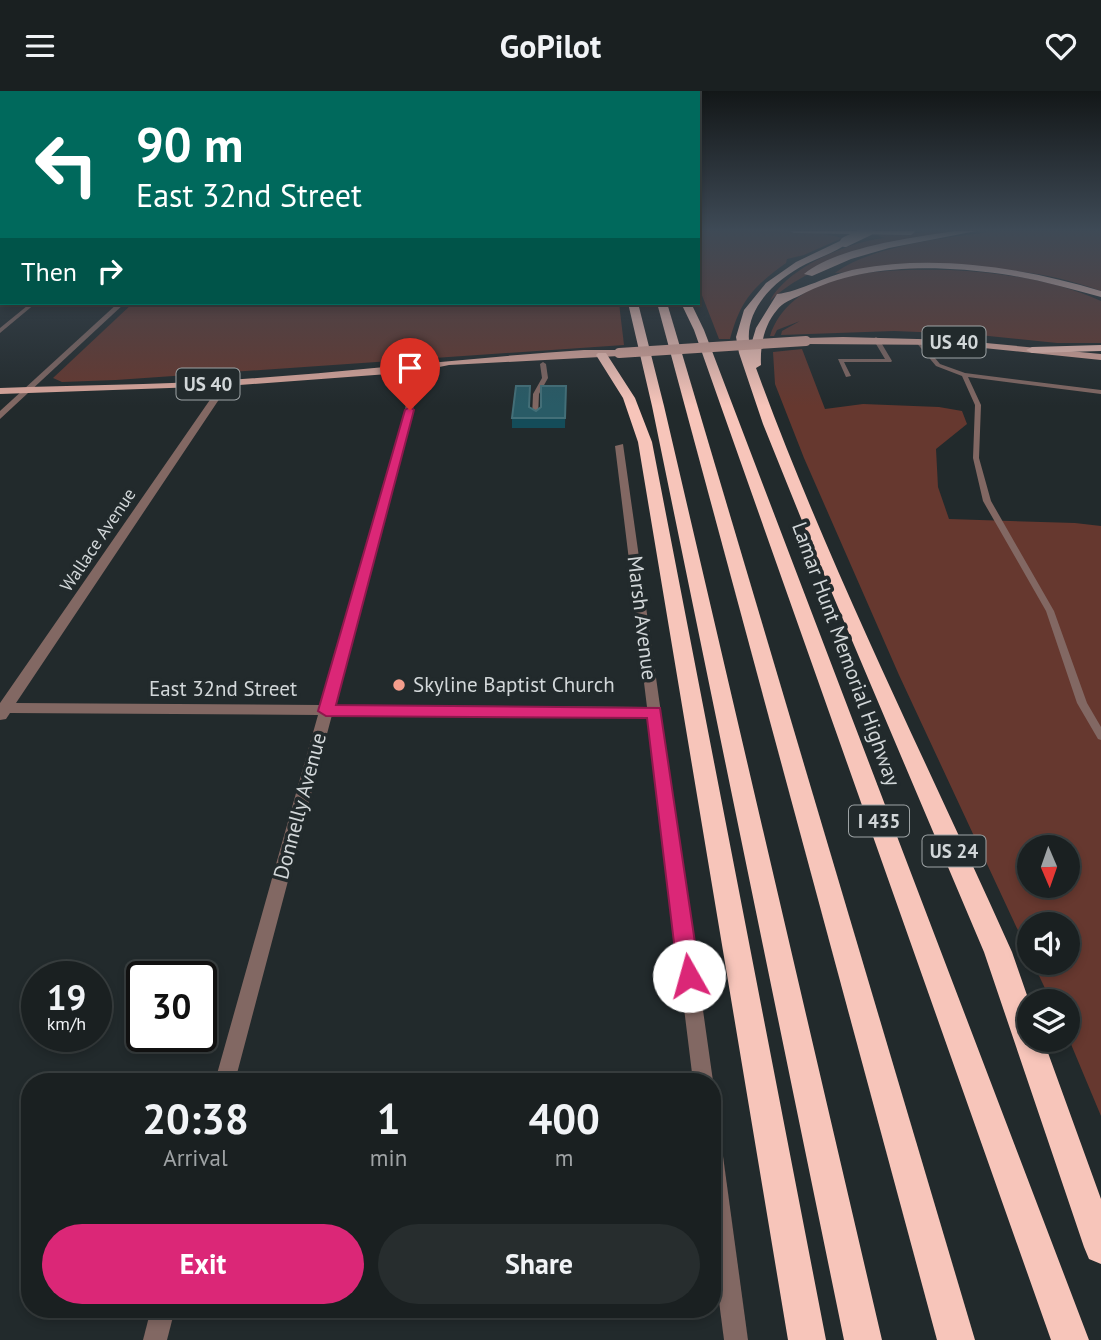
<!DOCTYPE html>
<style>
body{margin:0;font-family:"PT Sans",sans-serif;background:#272d2e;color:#f1f3f6;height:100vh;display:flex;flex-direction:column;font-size:26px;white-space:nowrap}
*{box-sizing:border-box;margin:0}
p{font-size:23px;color:#9fa3a5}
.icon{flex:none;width:38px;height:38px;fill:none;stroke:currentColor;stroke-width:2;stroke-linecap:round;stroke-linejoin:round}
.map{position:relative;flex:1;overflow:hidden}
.side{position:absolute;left:21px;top:982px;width:700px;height:245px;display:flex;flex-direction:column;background:#1a2021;border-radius:28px;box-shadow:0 4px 10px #0003,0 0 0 2px #383e3f}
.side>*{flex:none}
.banner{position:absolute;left:0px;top:0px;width:700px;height:214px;box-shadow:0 4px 10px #0003,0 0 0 2px #383e3f;background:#00695c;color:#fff;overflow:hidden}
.needle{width:46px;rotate:178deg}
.buttons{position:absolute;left:1017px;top:744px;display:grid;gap:14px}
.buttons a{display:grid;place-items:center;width:63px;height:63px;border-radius:50%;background:#1a2021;box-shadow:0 4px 10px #0003,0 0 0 2px #383e3f;font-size:35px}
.speed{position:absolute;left:21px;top:870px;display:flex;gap:14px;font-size:35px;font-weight:700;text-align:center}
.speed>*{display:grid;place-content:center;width:91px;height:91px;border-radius:50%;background:#1a2021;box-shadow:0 4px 10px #0003,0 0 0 2px #383e3f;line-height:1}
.speed small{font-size:18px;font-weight:400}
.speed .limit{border:4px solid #111;border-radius:10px;background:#fff;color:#111}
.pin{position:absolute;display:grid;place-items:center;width:60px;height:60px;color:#fff;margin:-72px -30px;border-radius:50% 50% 50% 0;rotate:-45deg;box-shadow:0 0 7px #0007}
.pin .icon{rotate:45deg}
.me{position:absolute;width:77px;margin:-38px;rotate:353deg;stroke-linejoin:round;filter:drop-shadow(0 0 5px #0008)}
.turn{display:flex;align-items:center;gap:24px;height:147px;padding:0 21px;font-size:32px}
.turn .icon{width:91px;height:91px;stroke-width:2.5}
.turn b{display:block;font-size:49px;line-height:60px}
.then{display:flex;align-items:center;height:66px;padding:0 21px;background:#0003;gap:14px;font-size:26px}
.eta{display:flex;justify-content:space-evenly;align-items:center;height:119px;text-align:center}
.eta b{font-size:42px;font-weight:700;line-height:49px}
.action{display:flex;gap:14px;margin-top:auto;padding:14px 21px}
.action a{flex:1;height:80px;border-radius:42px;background:#db2777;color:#fff;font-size:28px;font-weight:700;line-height:80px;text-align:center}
.action a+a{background:#272d2e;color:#f1f3f6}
header{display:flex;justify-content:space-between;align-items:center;height:91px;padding:0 21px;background:#1a2021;font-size:32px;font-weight:700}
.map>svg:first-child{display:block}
</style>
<header><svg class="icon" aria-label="menu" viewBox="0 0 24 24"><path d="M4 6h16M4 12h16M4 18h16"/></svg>GoPilot<svg class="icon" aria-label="heart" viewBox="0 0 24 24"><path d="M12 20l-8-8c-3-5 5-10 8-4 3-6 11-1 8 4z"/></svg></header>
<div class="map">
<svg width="1101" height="1249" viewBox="0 0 1101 1249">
<rect width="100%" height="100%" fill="#222a2c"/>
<g fill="#66382f" fill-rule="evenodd">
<path d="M 702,140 C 747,140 798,135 842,147 L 804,164 L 787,168 L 786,172 C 753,196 741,208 730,248 L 719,248 L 698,194 L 698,147 Z"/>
<path d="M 967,140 C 906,149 815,166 770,210 C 786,177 850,150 885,147 L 878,145 L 881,143 Z"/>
<path d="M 1000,140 L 1101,140 L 1101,200 C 1012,167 927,177 835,182 C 872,154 955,145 1000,140 Z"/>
<path d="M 950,179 C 1002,182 1052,188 1101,210 L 1101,252 L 1057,252 L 969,243 L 894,240 L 781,244 L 782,240 L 800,230 L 777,239 L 774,245 L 770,245 C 793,176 890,178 950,179 Z"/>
<path d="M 133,212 L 619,212 L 624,254 L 116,289 L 62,291 L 53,287 Z"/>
<path d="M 802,258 L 825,318 L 863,313 L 939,316 L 962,320 L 967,333 L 936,358 L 938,396 L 949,428 L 1075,432 L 1101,435 L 1101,1025 L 1068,946 L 1068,910 L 1051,910 L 1033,872 L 1068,872 L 1068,833 L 1029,833 L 1029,863 L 899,584 L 804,367 L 775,293 L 773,261 ZM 1029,756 L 1068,756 L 1068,794 L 1029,794 Z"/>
</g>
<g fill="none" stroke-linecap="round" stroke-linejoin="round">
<g fill="#826863" fill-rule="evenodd">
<rect x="0" y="160" width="2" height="2"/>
<rect x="0" y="177" width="2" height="3"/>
<rect x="0" y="187" width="2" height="2"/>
<rect x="0" y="200" width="2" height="4"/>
<path d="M 0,211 L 2,212 L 36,212 L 0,242 L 0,237 L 27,215 L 0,213 Z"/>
<path d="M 876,246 L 879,248 L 892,270 L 891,271 L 844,271 L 851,285 L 846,286 L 838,268 L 885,268 L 873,248 Z"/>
<path d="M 915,248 L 919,248 L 940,273 L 965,282 L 1101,299 L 1101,303 L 968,286 L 981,314 L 979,367 L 991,410 L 1054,520 L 1087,612 L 1101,636 L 1101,649 L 1098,648 L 1077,612 L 1046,520 L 983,410 L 973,367 L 975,314 L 962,285 L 936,275 L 915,250 Z"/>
<path d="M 543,271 L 546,273 L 548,287 L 539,303 L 538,326 L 535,328 L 532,326 L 533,303 L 542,287 L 540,273 Z"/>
</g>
<g fill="#826863" fill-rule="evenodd">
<path d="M 118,212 L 125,212 L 0,328 L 0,320 Z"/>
<path d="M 415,276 L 419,278 L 413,319 L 335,614 L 647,616 L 615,355 L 623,353 L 713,990 L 712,992 L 693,990 L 648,626 L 332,624 L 235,990 L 215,990 L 318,624 L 10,622 L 6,628 L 0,629 L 0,612 L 223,290 L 226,290 L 230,292 L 16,612 L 321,614 L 405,319 L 411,278 Z"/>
<path d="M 712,1054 L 720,1057 L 723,1065 L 748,1249 L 724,1249 L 712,1156 Z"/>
<path d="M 151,1218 L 175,1218 L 167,1249 L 143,1249 Z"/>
</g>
<g fill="#dca89d" fill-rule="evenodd">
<path d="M 843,246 L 954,249 L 1101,263 L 1101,269 L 954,254 L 806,253 L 801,250 L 806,247 Z"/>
<path d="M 584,259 L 619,259 L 624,262 L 619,265 L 449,274 L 415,281 L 226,295 L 0,303 L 0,297 C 76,294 153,294 229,289 C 348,281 465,267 584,259 Z"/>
</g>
<g fill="#f7c5ba" fill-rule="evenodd">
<path d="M 790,140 L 914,140 L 915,141 L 911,144 L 794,142 Z"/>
<path d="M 956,140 L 976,140 L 889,157 L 851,168 L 812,185 L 804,183 C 837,156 914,146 956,140 Z"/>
<path d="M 842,149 L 849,151 C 837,161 820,166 806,173 C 775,189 742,219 750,257 L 756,237 L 777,203 C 799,201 830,183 857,178 C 938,163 1024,177 1101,200 L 1101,206 C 1068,197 1036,188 1002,183 C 936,174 860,172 799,205 C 792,208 782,212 777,219 C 764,234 760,255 761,274 L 756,277 C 829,477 925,667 1012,861 L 1029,910 L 1029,948 L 1043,948 L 1101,1108 L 1101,1173 L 1089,1168 L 1084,1156 L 984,861 L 815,462 L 763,333 L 739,262 L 736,246 L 744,219 L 766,192 L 796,171 Z"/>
<path d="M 628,212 L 638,212 L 664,315 L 882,1249 L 844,1249 L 652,315 Z"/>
<path d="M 657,212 L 667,212 L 975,1249 L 937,1249 Z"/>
<path d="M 681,212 L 691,212 L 704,239 L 1089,1249 L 1051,1249 L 694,239 Z"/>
<path d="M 1101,254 L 1101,260 L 1032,262 L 1026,259 L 1032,256 Z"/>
<path d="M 598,262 L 606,262 L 635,307 L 652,351 L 826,1249 L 788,1249 L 638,351 L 623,307 L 596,264 Z"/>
</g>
<path stroke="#dca89d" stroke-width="10" d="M 619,262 L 806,250"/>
<path stroke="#f7c5ba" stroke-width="10" d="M 845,151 L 868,140"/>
</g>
<g fill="#144c59">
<path d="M 0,140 L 2,140 L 2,155 L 0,154 Z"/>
<path d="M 566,295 L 565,337 L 512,337 L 512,327 L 530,316 L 536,320 Z"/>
</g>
<path fill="#295b66" stroke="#436f78" stroke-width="2" d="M 516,295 L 530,295 L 529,316 L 536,320 L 541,316 L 541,295 L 566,295 L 565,327 L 512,327 Z"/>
<linearGradient id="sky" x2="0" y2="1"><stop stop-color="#131718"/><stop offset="0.44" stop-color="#3e4a56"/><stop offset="1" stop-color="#3e4a56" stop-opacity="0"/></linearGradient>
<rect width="1101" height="315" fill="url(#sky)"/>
<path fill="#db2777" stroke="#8e194d" stroke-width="2" d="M 410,316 L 414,319 L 336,614 L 660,617 L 700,885 L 696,892 L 689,895 L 682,892 L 678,885 L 647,627 L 326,625 L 318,620 L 405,319 Z"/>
<circle fill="#f49d8c" stroke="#222a2c" stroke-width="2.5" cx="399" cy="594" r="7"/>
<g text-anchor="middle" stroke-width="7" stroke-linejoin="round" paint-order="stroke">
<g font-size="18" fill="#d2d7d9" stroke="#222a2c">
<text transform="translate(98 449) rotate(-56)" y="6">Wallace Avenue</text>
</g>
<g fill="#222a2c" stroke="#9da3a5" stroke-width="2">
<rect x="922.5" y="235.5" width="63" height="31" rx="5"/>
<rect x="176.5" y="277.5" width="63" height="31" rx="5"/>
<rect x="849" y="714.5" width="60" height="31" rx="5"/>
<rect x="922.5" y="744.5" width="63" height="31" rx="5"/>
</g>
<g font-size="19" font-weight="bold" fill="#d2d7d9">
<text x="954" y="258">US 40</text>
<text x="208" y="300">US 40</text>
<text x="879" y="737">I 435</text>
<text x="954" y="767">US 24</text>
</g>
<g font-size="21" fill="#d2d7d9" stroke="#222a2c">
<text transform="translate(642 527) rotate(83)" y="7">Marsh Avenue</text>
<text transform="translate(846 563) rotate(70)" y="7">Lamar Hunt Memorial Highway</text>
<text x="223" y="605">East 32nd Street</text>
<text transform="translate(300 715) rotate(-75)" y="7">Donnelly Avenue</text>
</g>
<g font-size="21" fill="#d2d7d9" stroke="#222a2c" text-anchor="start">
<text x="413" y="601">Skyline Baptist Church</text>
</g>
</g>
</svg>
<div class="buttons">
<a><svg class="needle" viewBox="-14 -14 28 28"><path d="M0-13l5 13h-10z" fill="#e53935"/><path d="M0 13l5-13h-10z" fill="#9fa3a5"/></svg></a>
<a><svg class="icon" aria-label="sound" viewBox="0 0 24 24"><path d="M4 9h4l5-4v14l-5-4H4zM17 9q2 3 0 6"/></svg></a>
<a><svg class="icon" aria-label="layers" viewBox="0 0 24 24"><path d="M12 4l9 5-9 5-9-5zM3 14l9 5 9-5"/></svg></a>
</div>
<div class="speed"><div>19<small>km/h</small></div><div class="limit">30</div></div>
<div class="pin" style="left:410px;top:319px;background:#d93025"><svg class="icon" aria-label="arrive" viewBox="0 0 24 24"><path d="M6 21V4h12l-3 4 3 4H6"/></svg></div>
<svg class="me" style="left:689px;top:885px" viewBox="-20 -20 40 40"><circle r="19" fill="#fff"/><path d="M0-13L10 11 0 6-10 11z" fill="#db2777"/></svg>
<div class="banner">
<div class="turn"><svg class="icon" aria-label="left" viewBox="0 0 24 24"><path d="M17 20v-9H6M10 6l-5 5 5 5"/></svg><div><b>90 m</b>East 32nd Street</div></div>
<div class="then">Then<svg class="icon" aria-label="right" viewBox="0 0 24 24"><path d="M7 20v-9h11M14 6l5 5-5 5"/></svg></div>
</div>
<section class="side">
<div class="eta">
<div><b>20:38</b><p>Arrival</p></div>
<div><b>1</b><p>min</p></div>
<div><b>400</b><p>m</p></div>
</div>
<div class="action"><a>Exit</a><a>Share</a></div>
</section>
</div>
